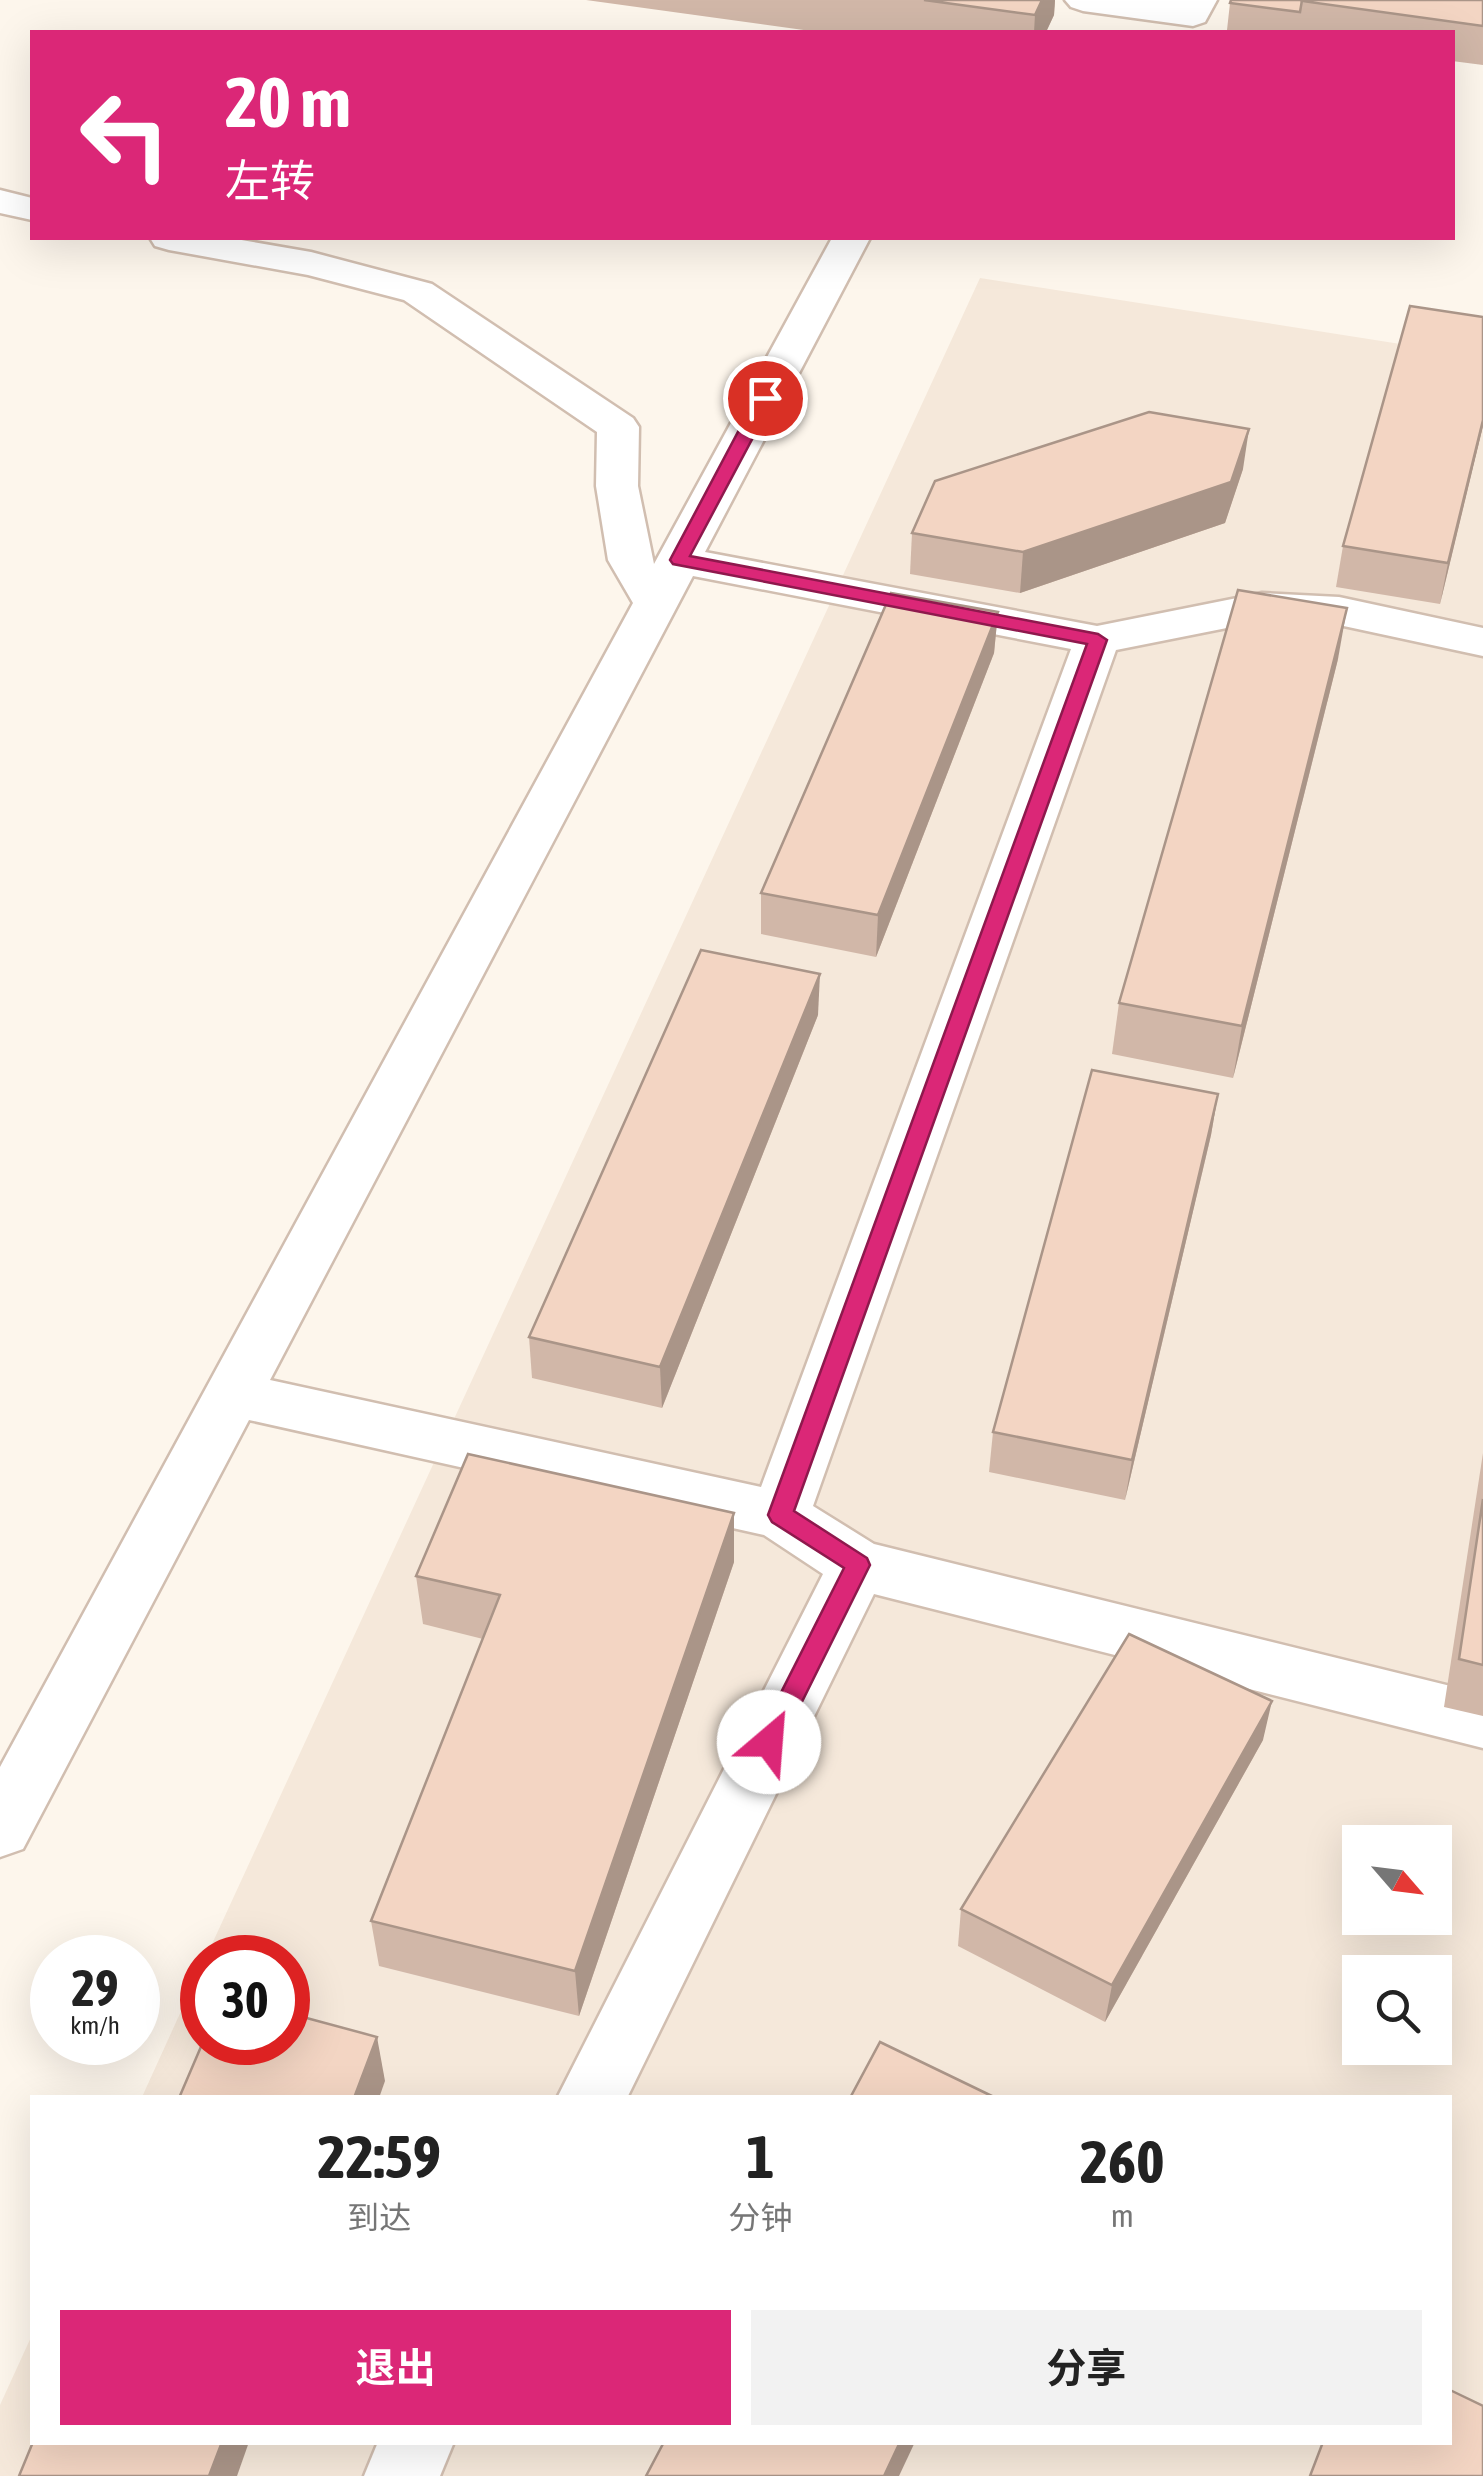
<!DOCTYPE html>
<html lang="zh">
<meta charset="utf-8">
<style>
body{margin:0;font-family:"Asap Condensed","Noto Sans SC",sans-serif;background:#f2f2f2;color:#222;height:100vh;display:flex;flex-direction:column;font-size:38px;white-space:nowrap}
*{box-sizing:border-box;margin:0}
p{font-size:32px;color:#767676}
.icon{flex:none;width:55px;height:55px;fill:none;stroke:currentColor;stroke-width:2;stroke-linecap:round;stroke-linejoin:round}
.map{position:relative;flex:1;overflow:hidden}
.sheet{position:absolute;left:30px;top:2095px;width:1422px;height:350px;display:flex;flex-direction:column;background:#fff;border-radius:0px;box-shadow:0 10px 40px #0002}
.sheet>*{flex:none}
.banner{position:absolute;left:30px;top:30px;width:1425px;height:210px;border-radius:0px;box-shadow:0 10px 40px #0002;background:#db2777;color:#fff;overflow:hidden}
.needle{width:65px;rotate:118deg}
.buttons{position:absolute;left:1342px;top:1825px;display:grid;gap:20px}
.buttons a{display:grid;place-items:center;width:110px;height:110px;border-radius:0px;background:#fff;box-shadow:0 10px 40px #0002;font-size:50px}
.speed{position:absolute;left:30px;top:1935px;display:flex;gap:20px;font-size:50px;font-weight:700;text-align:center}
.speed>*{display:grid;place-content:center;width:130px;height:130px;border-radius:50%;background:#fff;box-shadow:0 10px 40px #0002;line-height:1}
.speed small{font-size:25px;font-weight:400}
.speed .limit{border:15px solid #d22;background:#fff;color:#111}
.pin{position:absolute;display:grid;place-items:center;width:85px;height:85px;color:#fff;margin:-42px;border:5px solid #fff;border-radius:50%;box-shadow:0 2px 10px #0007}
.me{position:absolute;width:110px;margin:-55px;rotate:27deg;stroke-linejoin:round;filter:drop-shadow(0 0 8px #0008)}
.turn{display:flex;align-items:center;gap:35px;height:210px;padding:0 30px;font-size:45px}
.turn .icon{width:130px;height:130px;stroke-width:2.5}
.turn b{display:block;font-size:70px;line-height:85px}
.eta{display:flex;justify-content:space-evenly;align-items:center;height:170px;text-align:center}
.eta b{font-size:60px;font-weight:700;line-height:70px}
.button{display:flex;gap:20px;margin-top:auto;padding:20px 30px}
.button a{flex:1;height:115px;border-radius:0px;background:#db2777;color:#fff;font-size:40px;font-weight:700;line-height:115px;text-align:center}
.button a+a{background:#f2f2f2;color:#222}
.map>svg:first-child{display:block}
</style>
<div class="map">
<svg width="1483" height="2476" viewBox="0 0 1483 2476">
<rect width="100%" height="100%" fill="#fdf6ec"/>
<path fill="#f5e8da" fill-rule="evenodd" d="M 980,278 L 1483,357 L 1483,2476 L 0,2476 L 0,2405 L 32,2335 L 32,2442 L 1450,2442 L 1450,2098 L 142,2097 L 202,1965 L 202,2042 L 288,2042 L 288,1958 L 206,1957 ZM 1360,1842 L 1435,1842 L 1435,1918 L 1360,1918 ZM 1360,1972 L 1435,1972 L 1435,2048 L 1360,2048 Z"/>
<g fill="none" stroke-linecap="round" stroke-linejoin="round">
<defs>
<g id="minor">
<path d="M 1065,0 L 1217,0 L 1205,22 L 1193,26 L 1083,11 L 1071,7 Z"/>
<path d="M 0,190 L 32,198 L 32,220 L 0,213 Z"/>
<path d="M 150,238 L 230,238 L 311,252 L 432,284 L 633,418 L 639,427 L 638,486 L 654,564 L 832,238 L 870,238 L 705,552 L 1097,626 L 1262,593 L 1339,597 L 1483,628 L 1483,656 L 1339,625 L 1262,621 L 1116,650 L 813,1506 L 874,1544 L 1483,1694 L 1483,1748 L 874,1594 L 627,2098 L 557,2098 L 823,1574 L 764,1535 L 249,1420 L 23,1849 L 0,1857 L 0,1767 L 633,603 L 608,560 L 596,486 L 597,432 L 404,300 L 308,275 L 169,250 L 155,246 ZM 693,576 L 1071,649 L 761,1487 L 270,1380 Z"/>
<path d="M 378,2442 L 454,2442 L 440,2476 L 364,2476 Z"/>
</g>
</defs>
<use href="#minor" stroke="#d1beb0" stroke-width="5"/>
<use href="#minor" fill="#fff" fill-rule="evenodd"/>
</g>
<g fill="#d1b7a8">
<path d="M 586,0 L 1055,0 L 1054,15 L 1046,32 L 818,32 Z"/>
<path d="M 1483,0 L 1483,65 L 1452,61 L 1452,32 L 1248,32 L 1227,30 L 1230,3 Z"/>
<path d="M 1483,426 L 1440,604 L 1336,587 L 1343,546 Z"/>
<path d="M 1243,469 L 1225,523 L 1020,593 L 910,574 L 912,533 Z"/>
<path d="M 998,612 L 994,653 L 876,957 L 761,934 L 761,893 Z"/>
<path d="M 1338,659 L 1233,1078 L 1112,1054 L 1119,1003 Z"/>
<path d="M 818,1015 L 662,1408 L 532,1378 L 529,1337 Z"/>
<path d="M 1218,1094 L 1211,1135 L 1125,1500 L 989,1472 L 993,1432 Z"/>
<path d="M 1483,1453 L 1483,1716 L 1444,1707 Z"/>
<path d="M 734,1513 L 734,1562 L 579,2016 L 379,1966 L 371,1921 L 483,1639 L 423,1624 L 416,1576 Z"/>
<path d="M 1263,1740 L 1105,2022 L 958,1946 L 961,1909 Z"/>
</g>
<g fill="#aa9588">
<path d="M 1042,0 L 1055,0 L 1054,15 L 1046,32 L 1034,32 L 1035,15 Z"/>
<path d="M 1483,420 L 1483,426 L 1440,604 L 1448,563 Z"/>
<path d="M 1249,429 L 1243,469 L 1225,523 L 1020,593 L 1023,552 Z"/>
<path d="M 1347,608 L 1338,659 L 1233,1078 L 1242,1026 Z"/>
<path d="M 998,612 L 994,653 L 876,957 L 878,915 Z"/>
<path d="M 820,974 L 818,1015 L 662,1408 L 660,1367 Z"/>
<path d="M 1218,1094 L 1211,1135 L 1125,1500 L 1132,1460 Z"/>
<path d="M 734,1513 L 734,1562 L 579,2016 L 575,1971 Z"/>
<path d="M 1272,1701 L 1263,1740 L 1105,2022 L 1112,1985 Z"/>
<path d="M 377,2037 L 385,2081 L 379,2098 L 354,2098 Z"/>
<path d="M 222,2442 L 249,2442 L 237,2476 L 209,2476 Z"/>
<path d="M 900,2442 L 915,2442 L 899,2476 L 884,2476 Z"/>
</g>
<g fill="#f3d5c3" stroke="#aa9588" stroke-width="2.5">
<path d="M 924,0 L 1042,0 L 1035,15 Z"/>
<path d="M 1231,0 L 1302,0 L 1300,12 L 1230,3 Z"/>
<path d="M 1302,0 L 1483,0 L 1483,26 L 1302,1 Z"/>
<path d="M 1410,306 L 1483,317 L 1483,420 L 1448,563 L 1343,546 Z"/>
<path d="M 1149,412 L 1249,429 L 1231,482 L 1023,552 L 912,533 L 935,481 Z"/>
<path d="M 1238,590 L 1347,608 L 1242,1026 L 1119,1003 Z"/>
<path d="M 891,593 L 998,612 L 878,915 L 761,893 Z"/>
<path d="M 701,950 L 820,974 L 660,1367 L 529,1337 Z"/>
<path d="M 1092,1070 L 1218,1094 L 1132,1460 L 993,1432 Z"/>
<path d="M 468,1454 L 734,1513 L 575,1971 L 371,1921 L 500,1595 L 416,1576 Z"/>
<path d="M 1483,1499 L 1483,1665 L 1459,1659 Z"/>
<path d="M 1129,1634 L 1272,1701 L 1112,1985 L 961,1909 Z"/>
<path d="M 288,2013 L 377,2037 L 354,2098 L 179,2098 L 203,2042 L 288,2042 Z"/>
<path d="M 880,2042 L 996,2098 L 850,2098 Z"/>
<path d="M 1450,2390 L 1483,2406 L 1483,2476 L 1310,2476 L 1323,2442 L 1450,2442 Z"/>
<path d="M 33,2442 L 222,2442 L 209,2476 L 19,2476 Z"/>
<path d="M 664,2442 L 900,2442 L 884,2476 L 646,2476 Z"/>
</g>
<path fill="#db2777" stroke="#8e194d" stroke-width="2.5" d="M 765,393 L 774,398 L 690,556 L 1098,634 L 1107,640 L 794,1511 L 867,1558 L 870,1565 L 778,1750 L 769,1753 L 760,1750 L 756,1742 L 844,1568 L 772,1522 L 768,1515 L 1087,644 L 673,564 L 670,560 L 756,398 Z"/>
</svg>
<div class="buttons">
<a><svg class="needle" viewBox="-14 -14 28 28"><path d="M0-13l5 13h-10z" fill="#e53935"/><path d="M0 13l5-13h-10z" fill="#767676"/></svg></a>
<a><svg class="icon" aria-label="search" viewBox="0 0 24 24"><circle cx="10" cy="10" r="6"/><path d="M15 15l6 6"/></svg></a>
</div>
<div class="speed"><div>29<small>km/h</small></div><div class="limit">30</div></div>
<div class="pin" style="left:765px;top:398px;background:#d93025"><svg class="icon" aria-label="arrive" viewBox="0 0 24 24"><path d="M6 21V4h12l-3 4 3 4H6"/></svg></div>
<svg class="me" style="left:769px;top:1742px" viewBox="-20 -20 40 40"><circle r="19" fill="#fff"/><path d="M0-13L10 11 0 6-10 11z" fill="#db2777"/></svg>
<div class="banner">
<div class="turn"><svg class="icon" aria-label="left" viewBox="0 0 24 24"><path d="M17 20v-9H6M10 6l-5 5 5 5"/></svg><div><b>20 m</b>左转</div></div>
</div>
<section class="sheet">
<div class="eta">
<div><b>22:59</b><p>到达</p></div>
<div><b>1</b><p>分钟</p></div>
<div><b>260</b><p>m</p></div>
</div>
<div class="button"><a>退出</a><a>分享</a></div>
</section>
</div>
